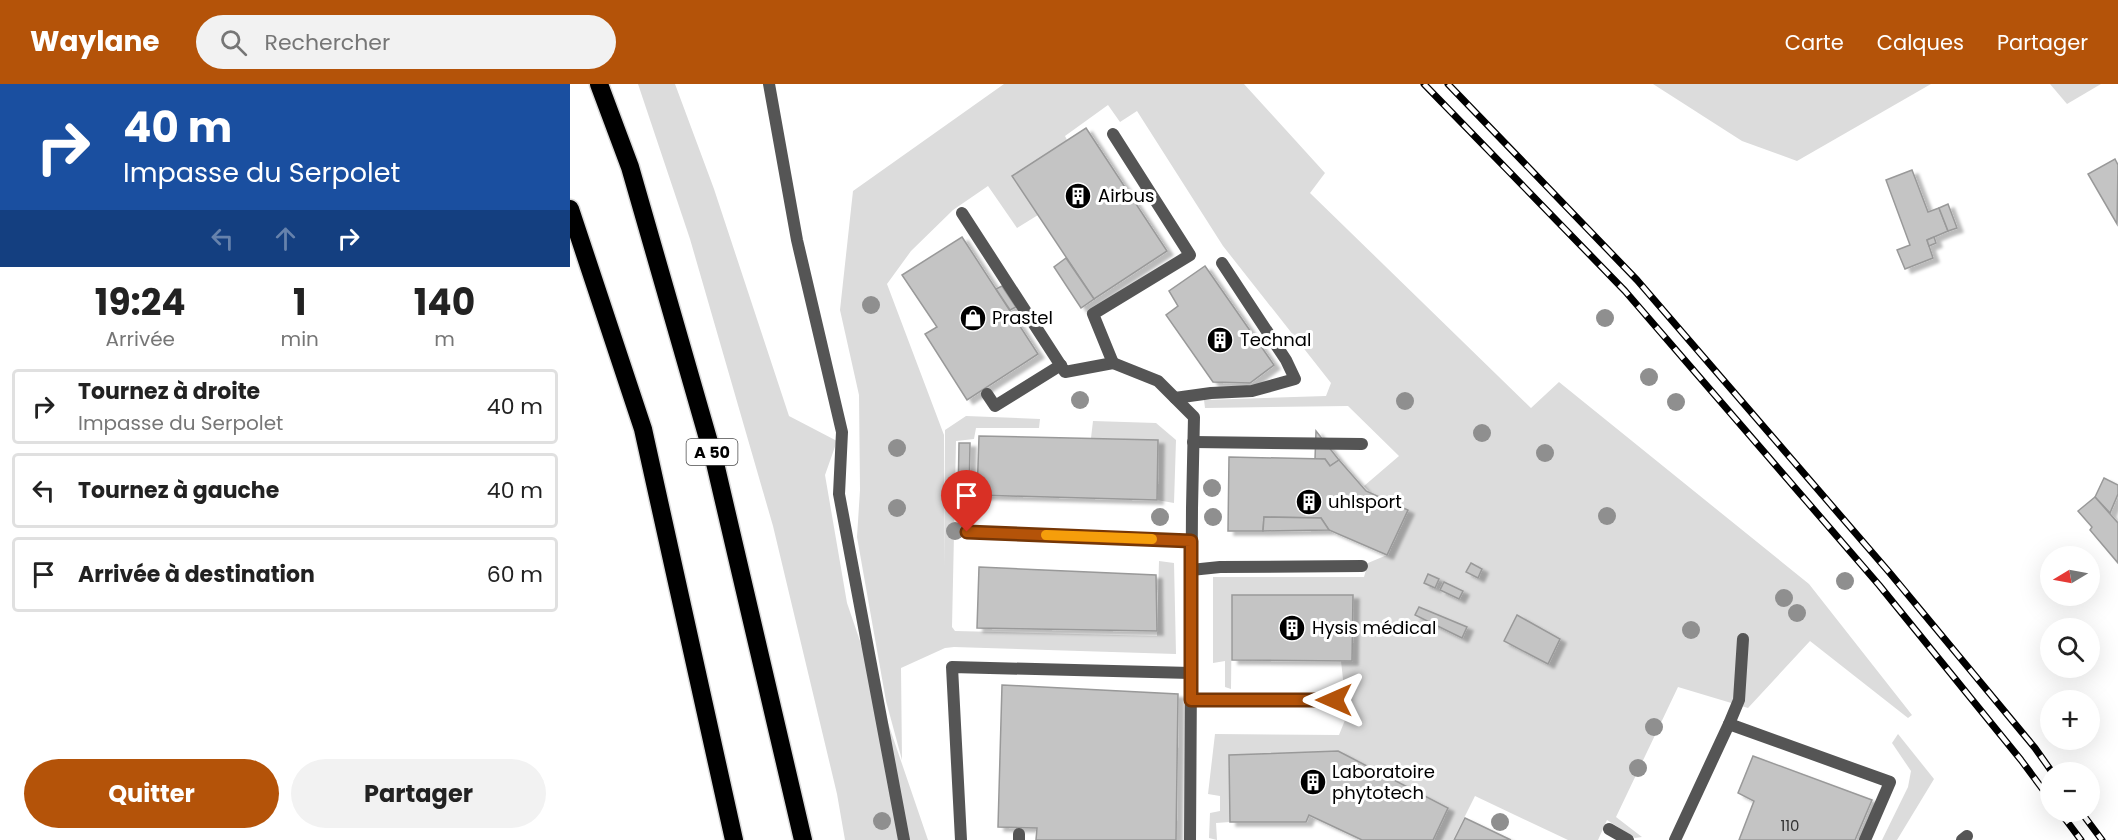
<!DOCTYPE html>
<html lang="fr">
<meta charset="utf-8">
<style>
body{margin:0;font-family:Poppins,sans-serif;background:#f2f2f2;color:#222;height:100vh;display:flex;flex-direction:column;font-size:22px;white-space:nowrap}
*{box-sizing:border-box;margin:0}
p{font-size:20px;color:#767676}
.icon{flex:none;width:33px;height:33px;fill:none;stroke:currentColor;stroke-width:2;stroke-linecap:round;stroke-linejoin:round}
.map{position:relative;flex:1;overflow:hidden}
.sheet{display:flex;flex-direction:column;background:#fff;width:570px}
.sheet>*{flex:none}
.guide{background:#1a4fa0;color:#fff;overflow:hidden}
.needle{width:39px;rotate:260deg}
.controls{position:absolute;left:1470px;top:462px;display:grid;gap:12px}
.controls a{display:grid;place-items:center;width:60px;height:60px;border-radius:50%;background:#fff;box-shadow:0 6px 24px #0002;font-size:30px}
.pin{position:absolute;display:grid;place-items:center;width:51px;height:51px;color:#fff;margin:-62px -26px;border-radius:50% 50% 50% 0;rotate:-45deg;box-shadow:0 0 6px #0007}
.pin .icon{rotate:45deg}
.me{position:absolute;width:66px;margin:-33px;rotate:270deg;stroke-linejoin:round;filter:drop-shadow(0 0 4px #0008)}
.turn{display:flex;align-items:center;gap:21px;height:126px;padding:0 24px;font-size:27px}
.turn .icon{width:78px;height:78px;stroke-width:2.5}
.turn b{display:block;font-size:42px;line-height:51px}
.lanes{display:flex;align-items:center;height:57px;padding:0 24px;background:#0003;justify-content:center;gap:30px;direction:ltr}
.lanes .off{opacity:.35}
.eta{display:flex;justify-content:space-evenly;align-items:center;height:102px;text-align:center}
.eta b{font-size:36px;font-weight:700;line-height:42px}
.button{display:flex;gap:12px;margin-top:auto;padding:12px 24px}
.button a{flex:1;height:69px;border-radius:36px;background:#b45309;color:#fff;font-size:24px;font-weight:700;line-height:69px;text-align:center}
.button a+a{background:#f2f2f2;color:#222}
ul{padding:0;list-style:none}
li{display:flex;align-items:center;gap:18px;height:75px;margin:0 12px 9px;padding:0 12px;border:3px solid #e0e0e0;border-radius:6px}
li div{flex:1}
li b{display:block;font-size:22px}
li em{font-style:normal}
header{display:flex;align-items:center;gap:36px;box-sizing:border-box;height:84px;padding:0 30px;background:#b45309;color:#fff}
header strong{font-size:28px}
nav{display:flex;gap:33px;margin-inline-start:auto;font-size:21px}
.search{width:420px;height:54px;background:#f2f2f2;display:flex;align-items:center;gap:15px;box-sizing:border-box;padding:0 21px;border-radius:33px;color:#767676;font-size:22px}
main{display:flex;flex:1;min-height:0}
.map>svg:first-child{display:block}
</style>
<header>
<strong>Waylane</strong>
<div class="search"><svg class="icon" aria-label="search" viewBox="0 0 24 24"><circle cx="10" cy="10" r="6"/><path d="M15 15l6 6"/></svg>Rechercher</div>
<nav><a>Carte</a><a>Calques</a><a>Partager</a></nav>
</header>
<main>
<section class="sheet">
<div class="guide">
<div class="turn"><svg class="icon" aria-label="right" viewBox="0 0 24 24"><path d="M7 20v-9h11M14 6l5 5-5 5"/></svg><div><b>40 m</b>Impasse du Serpolet</div></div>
<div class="lanes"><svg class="icon off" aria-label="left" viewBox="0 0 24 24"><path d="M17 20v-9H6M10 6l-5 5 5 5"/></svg><svg class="icon off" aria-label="ahead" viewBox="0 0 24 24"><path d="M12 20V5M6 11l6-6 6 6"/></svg><svg class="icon" aria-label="right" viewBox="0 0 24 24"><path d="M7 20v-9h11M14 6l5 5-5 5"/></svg></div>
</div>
<div class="eta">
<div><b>19:24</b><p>Arrivée</p></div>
<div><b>1</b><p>min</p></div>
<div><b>140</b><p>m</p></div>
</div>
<ul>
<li><svg class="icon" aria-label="right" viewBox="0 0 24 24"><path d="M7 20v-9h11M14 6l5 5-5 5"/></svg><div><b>Tournez à droite</b><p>Impasse du Serpolet</p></div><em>40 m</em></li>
<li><svg class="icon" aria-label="left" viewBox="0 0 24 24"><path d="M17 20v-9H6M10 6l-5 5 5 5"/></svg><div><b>Tournez à gauche</b></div><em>40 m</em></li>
<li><svg class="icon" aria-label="arrive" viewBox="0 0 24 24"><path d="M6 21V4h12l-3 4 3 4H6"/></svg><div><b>Arrivée à destination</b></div><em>60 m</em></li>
</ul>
<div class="button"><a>Quitter</a><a>Partager</a></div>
</section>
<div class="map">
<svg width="1548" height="756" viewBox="0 0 1548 756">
<defs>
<filter id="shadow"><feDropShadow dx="6" dy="4" stdDeviation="1.5" flood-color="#0004"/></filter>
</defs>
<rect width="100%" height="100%" fill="#fff"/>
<g fill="#dcdcdc">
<path d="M 68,0 L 105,0 L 144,105 L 219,332 L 267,357 L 255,391 L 277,519 L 358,756 L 275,756 L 267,710 L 203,442 L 120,155 Z"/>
<path d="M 434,0 L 674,0 L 755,89 L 740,109 L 961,324 L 989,298 L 1239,500 L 1342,631 L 1338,634 L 1240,557 L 1178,624 L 1108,603 L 1046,733 L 1072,753 L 1065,754 L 1037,736 L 1028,756 L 998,756 L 905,712 L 883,756 L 863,756 L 878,724 L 768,667 L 659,671 L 660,738 L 646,739 L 647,756 L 639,754 L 640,729 L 650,727 L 650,712 L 638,710 L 645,650 L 769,651 L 777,631 L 771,577 L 782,576 L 782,511 L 662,511 L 661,605 L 655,603 L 655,577 L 643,579 L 643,493 L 794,493 L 798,479 L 817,471 L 838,426 L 801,409 L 794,402 L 829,372 L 778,322 L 635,324 L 634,316 L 756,312 L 761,299 L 653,162 L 567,27 L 550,38 L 538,21 L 495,52 L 497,56 L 443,92 L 468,131 L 447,144 L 418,102 L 383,126 L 341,167 L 317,200 L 374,351 L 375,483 L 375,346 L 396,332 L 470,335 L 469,344 L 406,344 L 404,355 L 386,357 L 382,543 L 385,547 L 587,552 L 589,477 L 604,479 L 606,570 L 384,563 L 375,564 L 331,584 L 332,676 L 316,617 L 287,453 L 290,406 L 289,311 L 270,226 L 283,107 Z"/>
<path d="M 1083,0 L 1361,0 L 1227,77 L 1172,57 Z"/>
<path d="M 1480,0 L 1531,0 L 1497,20 Z"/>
<path d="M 523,337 L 586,339 L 606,356 L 604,419 L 587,416 L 588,356 L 521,354 Z"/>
<path d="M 1328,650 L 1364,695 L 1327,756 L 1312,756 L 1338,703 L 1341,687 L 1322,659 Z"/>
</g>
<g fill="#c4c4c4" stroke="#999" stroke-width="1.5" filter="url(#shadow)">
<path d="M 516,44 L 597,167 L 524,215 L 442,92 Z"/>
<path d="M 1545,75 L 1548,81 L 1547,140 L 1518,90 Z"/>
<path d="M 1342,86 L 1358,128 L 1369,124 L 1378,147 L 1357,156 L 1363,174 L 1335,185 L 1327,166 L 1340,161 L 1316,96 Z"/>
<path d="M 1378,120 L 1387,144 L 1378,147 L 1369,124 Z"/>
<path d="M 392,153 L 468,270 L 397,316 L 355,250 L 367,243 L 332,191 Z"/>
<path d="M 1364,153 L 1366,159 L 1359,162 L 1357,156 Z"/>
<path d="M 496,174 L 524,215 L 511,224 L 484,183 Z"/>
<path d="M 635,182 L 704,281 L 680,299 L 643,298 L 596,231 L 608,222 L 599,207 Z"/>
<path d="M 432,202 L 446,223 L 440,226 L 426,205 Z"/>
<path d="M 746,347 L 769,376 L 760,382 L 755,375 L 745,375 Z"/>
<path d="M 409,352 L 588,356 L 587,416 L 407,411 Z"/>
<path d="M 389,359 L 400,359 L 399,413 L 388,414 Z"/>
<path d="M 659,373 L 755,375 L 760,382 L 769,376 L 796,407 L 838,426 L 817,471 L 759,446 L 751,434 L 694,433 L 693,447 L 658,447 Z"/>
<path d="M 1534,394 L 1548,401 L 1548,410 L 1540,429 L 1525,413 Z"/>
<path d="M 1525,413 L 1548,439 L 1548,479 L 1520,446 L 1522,443 L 1508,427 Z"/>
<path d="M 694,433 L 751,434 L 759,446 L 693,447 Z"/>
<path d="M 901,479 L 912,485 L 908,494 L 896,488 Z"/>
<path d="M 409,483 L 586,491 L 587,547 L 407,544 Z"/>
<path d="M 858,490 L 869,495 L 865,504 L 854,499 Z"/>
<path d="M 874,498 L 893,507 L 889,515 L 870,506 Z"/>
<path d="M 662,511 L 783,511 L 782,577 L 662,576 Z"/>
<path d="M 849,523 L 897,543 L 892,554 L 845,531 Z"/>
<path d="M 947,531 L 990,555 L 978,580 L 934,557 Z"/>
<path d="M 432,601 L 608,610 L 606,756 L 466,756 L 467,744 L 428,743 Z"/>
<path d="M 768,667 L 878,724 L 863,756 L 792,756 L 739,731 L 736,738 L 660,738 L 659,671 Z"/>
<path d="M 1183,672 L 1302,716 L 1285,756 L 1169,756 L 1184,717 L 1168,709 Z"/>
<path d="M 895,734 L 941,756 L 884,756 Z"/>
</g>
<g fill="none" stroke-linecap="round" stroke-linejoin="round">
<defs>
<g id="motorway">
<path d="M 29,0 L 60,83 L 145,379 L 233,756"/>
<path d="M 0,125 L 73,345 L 164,756"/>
</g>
</defs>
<use href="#motorway" stroke="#dbdbdb" stroke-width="21"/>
<g stroke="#555" stroke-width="12">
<path d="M 199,0 L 227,156 L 272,348 L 269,410 L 334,756"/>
<path d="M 392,129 L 495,288 L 543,279 L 523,230 L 620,171 L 543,50"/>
<path d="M 417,310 L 425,322 L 491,281"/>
<path d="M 605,314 L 641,309 L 682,307 L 725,295 L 716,276 L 652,179"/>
<path d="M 623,358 L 792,360"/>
<path d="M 397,448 L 621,457"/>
<path d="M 621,486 L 650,483 L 792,482"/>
<path d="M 621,616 L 764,616"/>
<path d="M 1159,640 L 1169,616 L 1173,555"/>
<path d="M 1039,745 L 1058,756"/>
<path d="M 449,750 L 449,756"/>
<path d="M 391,756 L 382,583 L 621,589"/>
<path d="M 1105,756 L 1159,640 L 1320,698 L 1295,756"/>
<path d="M 1392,756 L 1397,752"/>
</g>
<path stroke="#555" stroke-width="12" d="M 543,279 L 588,297 L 624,333 L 622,424 L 620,756"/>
<use href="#motorway" stroke="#000" stroke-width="18"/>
<defs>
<g id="rail">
<path d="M 854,0 L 1055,207 L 1309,501 L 1451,676 L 1480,715"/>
<path d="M 878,0 L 1067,196 L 1319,488 L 1465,664 L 1482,688"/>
<path d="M 1490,728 L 1511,756"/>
<path d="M 1511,728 L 1532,756"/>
</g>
</defs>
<use href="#rail" stroke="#000" stroke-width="7"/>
<use href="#rail" stroke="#fff" stroke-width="4.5" stroke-dasharray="14" stroke-linecap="butt"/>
</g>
<g fill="#8f8f8f">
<circle cx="301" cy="221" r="9"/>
<circle cx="1035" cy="234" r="9"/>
<circle cx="1079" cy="293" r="9"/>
<circle cx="510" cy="316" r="9"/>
<circle cx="835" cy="317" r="9"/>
<circle cx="1106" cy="318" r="9"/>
<circle cx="912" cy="349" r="9"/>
<circle cx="327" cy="364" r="9"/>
<circle cx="975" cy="369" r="9"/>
<circle cx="642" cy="404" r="9"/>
<circle cx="327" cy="424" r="9"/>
<circle cx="1037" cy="432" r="9"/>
<circle cx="590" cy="433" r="9"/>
<circle cx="643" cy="433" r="9"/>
<circle cx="385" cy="447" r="9"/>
<circle cx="1275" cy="497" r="9"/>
<circle cx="1214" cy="514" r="9"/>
<circle cx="1227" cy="529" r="9"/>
<circle cx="1121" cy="546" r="9"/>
<circle cx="1084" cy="643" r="9"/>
<circle cx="1068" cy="684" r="9"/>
<circle cx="312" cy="737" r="9"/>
<circle cx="930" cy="738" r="9"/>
</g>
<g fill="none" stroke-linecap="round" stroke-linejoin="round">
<defs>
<path id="route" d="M 397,448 L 621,457 L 621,616 L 764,616"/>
</defs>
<use href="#route" stroke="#753606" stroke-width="15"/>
<use href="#route" stroke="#b45309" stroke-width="10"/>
<path stroke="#f59e0b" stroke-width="10" d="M 476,451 L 582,455"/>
</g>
<defs>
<symbol id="building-disc" viewBox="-11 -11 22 22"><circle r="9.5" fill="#000" stroke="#fff"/><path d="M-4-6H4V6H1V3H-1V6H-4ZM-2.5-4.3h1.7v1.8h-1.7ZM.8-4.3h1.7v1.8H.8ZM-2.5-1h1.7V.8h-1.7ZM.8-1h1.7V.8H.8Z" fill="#fff"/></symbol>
<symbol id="shop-disc" viewBox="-11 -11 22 22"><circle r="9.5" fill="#000" stroke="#fff"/><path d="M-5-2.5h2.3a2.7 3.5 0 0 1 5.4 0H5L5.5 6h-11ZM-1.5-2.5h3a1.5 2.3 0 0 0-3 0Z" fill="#fff"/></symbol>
</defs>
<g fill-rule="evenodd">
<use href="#building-disc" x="493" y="97" width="30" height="30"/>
<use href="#shop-disc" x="388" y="219" width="30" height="30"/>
<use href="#building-disc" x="635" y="241" width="30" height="30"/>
<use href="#building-disc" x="724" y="403" width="30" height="30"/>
<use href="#building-disc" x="707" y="529" width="30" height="30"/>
<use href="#building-disc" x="728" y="683" width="30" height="30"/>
</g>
<g text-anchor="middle" stroke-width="6" stroke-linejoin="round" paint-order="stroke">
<g font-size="15" fill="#313131">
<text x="1220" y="747">110</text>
</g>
<rect fill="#fff" stroke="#4c4c4c" stroke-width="1.5" x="116.5" y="355" width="51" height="26" rx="4.5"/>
<g font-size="16" font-weight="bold" fill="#000">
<text x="142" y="374">A 50</text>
</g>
<g font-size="18" fill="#000" stroke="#fff" text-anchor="start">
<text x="528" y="118">Airbus</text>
<text x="422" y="240">Prastel</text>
<text x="670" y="262">Technal</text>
<text x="758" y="424">uhlsport</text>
<text x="742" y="550">Hysis médical</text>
<text x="762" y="694">Laboratoire<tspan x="762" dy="21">phytotech</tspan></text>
</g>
</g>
</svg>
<div class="controls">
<a><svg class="needle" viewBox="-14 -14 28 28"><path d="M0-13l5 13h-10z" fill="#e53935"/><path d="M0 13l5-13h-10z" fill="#767676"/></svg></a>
<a><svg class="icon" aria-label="search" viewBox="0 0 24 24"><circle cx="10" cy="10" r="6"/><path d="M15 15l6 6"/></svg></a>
<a>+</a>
<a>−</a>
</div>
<div class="pin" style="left:397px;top:448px;background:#d93025"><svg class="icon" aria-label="arrive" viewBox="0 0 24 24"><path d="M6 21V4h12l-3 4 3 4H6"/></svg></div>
<svg class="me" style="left:764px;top:616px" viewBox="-20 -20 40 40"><path d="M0-17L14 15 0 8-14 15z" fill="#b45309" stroke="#fff" stroke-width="4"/></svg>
</div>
</main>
